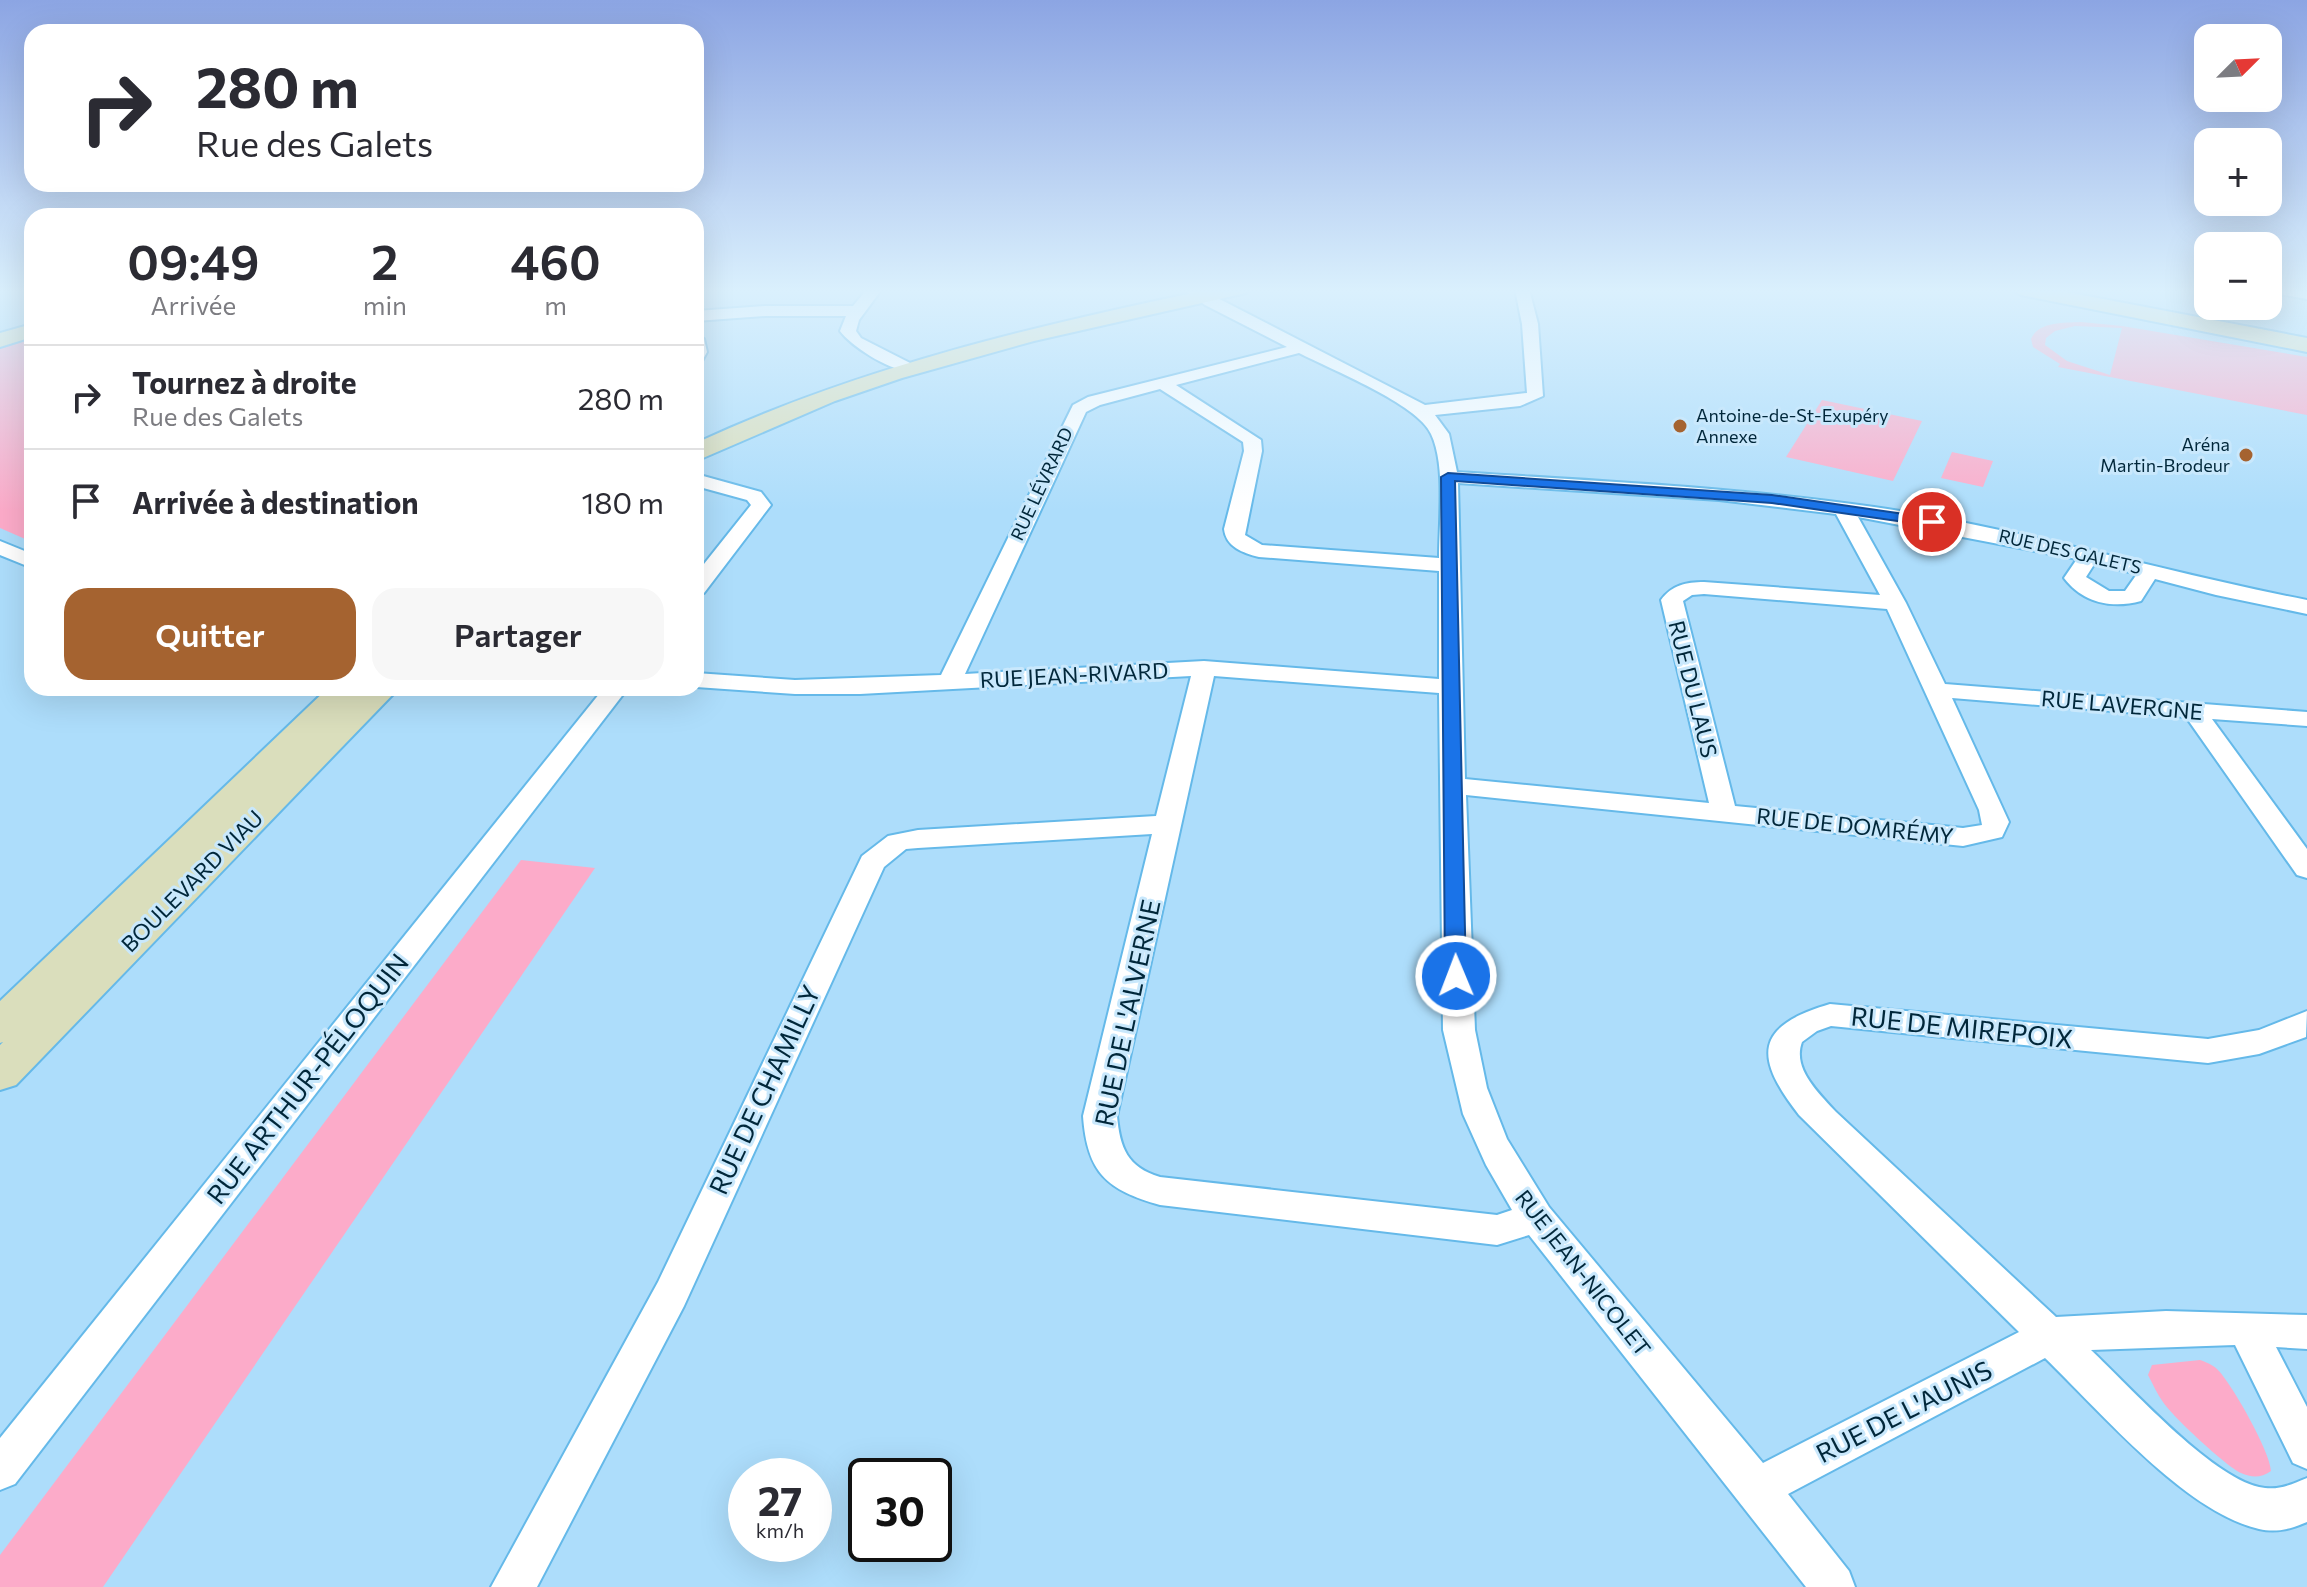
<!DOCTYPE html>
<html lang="fr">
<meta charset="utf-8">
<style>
body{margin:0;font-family:Commissioner,sans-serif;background:#f7f7f7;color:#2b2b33;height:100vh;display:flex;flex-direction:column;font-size:30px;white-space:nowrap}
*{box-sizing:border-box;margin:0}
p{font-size:26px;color:#7c7c81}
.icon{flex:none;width:44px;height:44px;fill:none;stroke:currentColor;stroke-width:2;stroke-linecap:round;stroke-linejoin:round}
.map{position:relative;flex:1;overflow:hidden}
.drawer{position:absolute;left:24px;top:208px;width:680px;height:488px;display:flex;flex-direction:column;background:#fff;border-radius:24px;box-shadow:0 8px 32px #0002}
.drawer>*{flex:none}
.top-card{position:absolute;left:24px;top:24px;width:680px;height:168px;border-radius:24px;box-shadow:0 8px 32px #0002;background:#fff;color:#2b2b33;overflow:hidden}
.needle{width:52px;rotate:66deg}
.buttons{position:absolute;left:2194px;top:24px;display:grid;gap:16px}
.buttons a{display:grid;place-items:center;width:88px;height:88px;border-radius:16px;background:#fff;box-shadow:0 8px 32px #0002;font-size:40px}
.speed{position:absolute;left:728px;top:1458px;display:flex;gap:16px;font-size:40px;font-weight:700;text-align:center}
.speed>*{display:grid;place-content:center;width:104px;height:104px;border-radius:50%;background:#fff;box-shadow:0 8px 32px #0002;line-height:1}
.speed small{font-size:20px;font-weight:400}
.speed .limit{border:4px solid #111;border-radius:12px;background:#fff;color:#111}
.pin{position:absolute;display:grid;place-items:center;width:68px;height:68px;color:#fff;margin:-34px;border:4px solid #fff;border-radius:50%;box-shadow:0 2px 8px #0007}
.me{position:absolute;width:88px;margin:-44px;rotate:359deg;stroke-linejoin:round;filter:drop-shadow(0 0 6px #0008)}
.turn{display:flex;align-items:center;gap:28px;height:168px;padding:0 40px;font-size:36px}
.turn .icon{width:104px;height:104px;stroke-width:2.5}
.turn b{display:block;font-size:56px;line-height:68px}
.eta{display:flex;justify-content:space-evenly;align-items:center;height:136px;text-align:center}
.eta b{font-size:48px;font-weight:600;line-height:56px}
.primary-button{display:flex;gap:16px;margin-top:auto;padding:16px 40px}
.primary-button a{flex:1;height:92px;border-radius:24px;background:#a56330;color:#fff;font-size:32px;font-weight:600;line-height:92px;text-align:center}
.primary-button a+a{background:#f7f7f7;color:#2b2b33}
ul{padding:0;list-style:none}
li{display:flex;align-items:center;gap:24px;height:104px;padding:0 40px;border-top:2px solid #e1e1e2}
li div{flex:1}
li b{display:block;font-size:30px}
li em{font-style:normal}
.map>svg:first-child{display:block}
</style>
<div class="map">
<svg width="2307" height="1587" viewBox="0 0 2307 1587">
<rect width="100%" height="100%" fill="#adddfb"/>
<g fill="#fcabc9" fill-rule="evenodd">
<path d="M 2081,322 L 2122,326 L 2307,357 L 2307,415 L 2058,367 L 2060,364 L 2033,347 L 2031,339 C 2039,321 2064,323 2081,322 ZM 2075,326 L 2122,328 L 2110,375 L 2067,361 L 2045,345 L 2046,338 L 2055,331 Z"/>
<path d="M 32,336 L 32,542 L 0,528 L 0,346 Z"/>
<path d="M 1822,400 L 1922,421 L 1893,481 L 1786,457 Z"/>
<path d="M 1952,452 L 1993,461 L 1983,487 L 1941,478 Z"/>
<path d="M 521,860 L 595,868 L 103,1587 L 0,1587 L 0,1555 Z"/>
<path d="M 2200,1360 C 2206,1362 2213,1365 2217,1369 C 2231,1382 2271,1453 2271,1471 C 2261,1478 2252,1478 2241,1473 C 2226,1466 2173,1417 2163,1402 C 2157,1394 2153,1384 2148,1375 L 2152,1365 Z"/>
</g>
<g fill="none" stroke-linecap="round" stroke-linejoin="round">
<defs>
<g id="street">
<path d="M 867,289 L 882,289 L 859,320 L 856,331 L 861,338 L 912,364 L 912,370 C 893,374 851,346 840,331 L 846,316 L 765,316 L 696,321 L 696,311 L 765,306 L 853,306 Z"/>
<path d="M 1183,289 L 1200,289 L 1425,405 L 1527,393 L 1522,324 L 1515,289 L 1529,289 L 1538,324 L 1543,396 L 1520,406 L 1435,415 L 1449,434 L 1457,472 C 1596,481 1736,487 1874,507 C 2021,528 2162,572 2307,600 L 2307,614 L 2216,595 L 2155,579 L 2141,601 C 2112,609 2083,603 2064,578 L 2077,559 L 1858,517 L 1906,603 L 1945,684 L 2307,712 L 2307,726 L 2212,719 L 2307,849 L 2307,878 L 2297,875 L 2186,717 L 1952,698 L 2009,822 L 2002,837 L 1963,846 L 1466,795 L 1475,1030 L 1487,1088 L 1507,1139 L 1549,1207 L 1763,1463 L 2019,1332 L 1799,1115 C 1753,1056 1755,1026 1830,1004 L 2208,1039 L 2259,1030 L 2307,1011 L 2306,1037 L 2259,1054 L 2208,1063 L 1831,1026 L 1817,1031 L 1802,1042 C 1792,1069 1819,1093 1836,1112 L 2056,1317 L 2166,1311 L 2307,1315 L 2307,1349 L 2276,1347 L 2307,1407 L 2307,1469 L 2293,1463 L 2235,1345 L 2091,1350 C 2129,1386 2210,1476 2259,1487 C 2278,1491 2290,1485 2307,1478 L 2307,1522 C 2291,1529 2276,1533 2259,1529 C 2185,1512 2100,1411 2045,1358 L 1788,1494 L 1849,1571 L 1855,1587 L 1806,1587 L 1529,1235 L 1497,1245 L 1160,1205 C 1107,1190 1087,1173 1083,1116 L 1152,834 L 918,848 L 906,849 L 884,867 L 684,1306 L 537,1587 L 491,1587 L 658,1282 L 862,856 L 888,836 L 918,830 L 1156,816 L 1191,676 L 860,694 L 795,694 L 696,687 L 696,673 L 795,680 L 941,675 L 1073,405 L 1088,397 L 1287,347 L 1205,305 ZM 1299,353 C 1330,369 1418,404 1431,434 C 1446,465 1439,523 1439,558 L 1262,545 L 1245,535 L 1262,451 L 1261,440 L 1176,385 ZM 1160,389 L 1243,442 L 1244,451 L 1224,529 C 1226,547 1243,553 1259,557 L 1439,571 L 1439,679 L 1204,661 L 965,674 L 1086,412 L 1100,405 ZM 1458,483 L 1719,500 L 1836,514 L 1880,595 L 1704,582 C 1686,582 1672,585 1661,600 L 1709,803 L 1465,779 ZM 2095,563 L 2137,574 L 2125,591 L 2109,591 L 2086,577 ZM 1704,594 L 1887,609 L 1979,810 L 1982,825 L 1963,828 L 1735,806 L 1683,601 L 1692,595 ZM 1214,676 L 1439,693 L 1443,1030 L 1463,1114 L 1486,1165 L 1512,1210 L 1497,1215 L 1160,1177 C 1127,1167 1120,1148 1117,1116 Z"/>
<path d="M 2268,289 L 2307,291 L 2307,299 L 2268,292 Z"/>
<path d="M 696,334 L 704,339 L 707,352 L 702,361 L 696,363 Z"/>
<path d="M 696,474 L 761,492 L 771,505 L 704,593 L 696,594 L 696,574 L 751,505 L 747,500 L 696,486 Z"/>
<path d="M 0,541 L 32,554 L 32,568 L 0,555 Z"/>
<path d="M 604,688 L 628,688 L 15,1484 L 0,1490 L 0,1438 Z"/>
</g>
<g id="secondary">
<path d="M 1211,289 L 1249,289 L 1246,293 L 1034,341 L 902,378 L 835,401 L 696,461 L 696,443 C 860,367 1034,326 1211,289 Z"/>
<path d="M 2011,289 L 2051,289 L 2307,338 L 2307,352 L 2021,295 Z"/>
<path d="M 32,324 L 32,337 L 0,347 L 0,333 Z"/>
<path d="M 328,688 L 363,688 L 361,691 L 364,688 L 399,688 L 16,1085 L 0,1090 L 0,1045 L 3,1042 L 0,1043 L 0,1001 Z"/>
</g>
</defs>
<use href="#street" stroke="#65b9e9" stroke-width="4"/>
<use href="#secondary" stroke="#65b9e9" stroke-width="4"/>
<use href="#street" fill="#fff" fill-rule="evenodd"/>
<use href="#secondary" fill="#dadebc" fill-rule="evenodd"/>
</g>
<linearGradient id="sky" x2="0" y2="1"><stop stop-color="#8ca5e3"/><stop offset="0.57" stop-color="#daf0fd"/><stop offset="1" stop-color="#daf0fd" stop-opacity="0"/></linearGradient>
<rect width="2307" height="511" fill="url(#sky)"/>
<path fill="#1a73e8" stroke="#114b97" stroke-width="2" d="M 1448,473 L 1772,495 L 1932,518 L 1939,522 L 1932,526 L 1772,503 L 1455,481 L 1466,976 L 1463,982 L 1448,982 L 1445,976 L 1441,477 Z"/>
<g fill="#a56330" stroke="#c9e8fc" stroke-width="3">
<circle cx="1680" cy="426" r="8"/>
<circle cx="2246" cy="455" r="8"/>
</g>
<g text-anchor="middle" stroke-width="6" stroke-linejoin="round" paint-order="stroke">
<g font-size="18" fill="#01273a" stroke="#c9e8fc" text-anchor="start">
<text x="1696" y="422">Antoine-de-St-Exupéry<tspan x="1696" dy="21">Annexe</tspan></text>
<text x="2230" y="451" text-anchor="end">Aréna<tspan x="2230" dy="21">Martin-Brodeur</tspan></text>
</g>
<g font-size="18" fill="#01273a" stroke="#c9e8fc">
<text transform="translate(1042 484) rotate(-65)" y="6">RUE LÉVRARD</text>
<text transform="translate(2070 552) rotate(13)" y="6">RUE DES GALETS</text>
</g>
<g font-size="22" fill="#01273a" stroke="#c9e8fc">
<text transform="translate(1074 675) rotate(-3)" y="8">RUE JEAN-RIVARD</text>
<text transform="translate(1693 689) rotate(76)" y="8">RUE DU LAUS</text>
<text transform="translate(2122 705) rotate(5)" y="8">RUE LAVERGNE</text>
<text transform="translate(1855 826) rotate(6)" y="8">RUE DE DOMRÉMY</text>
<text transform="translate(192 881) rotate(-45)" y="8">BOULEVARD VIAU</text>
<text transform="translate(1583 1273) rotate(52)" y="8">RUE JEAN-NICOLET</text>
</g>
<g font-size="26" fill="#01273a" stroke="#c9e8fc">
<text transform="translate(1128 1013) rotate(-78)" y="9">RUE DE L'ALVERNE</text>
<text transform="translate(1962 1028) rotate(6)" y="9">RUE DE MIREPOIX</text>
<text transform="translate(308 1079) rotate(-52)" y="9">RUE ARTHUR-PÉLOQUIN</text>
<text transform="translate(765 1090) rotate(-65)" y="9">RUE DE CHAMILLY</text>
<text transform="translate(1904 1412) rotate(-27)" y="9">RUE DE L'AUNIS</text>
</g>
</g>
</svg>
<div class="buttons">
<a><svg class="needle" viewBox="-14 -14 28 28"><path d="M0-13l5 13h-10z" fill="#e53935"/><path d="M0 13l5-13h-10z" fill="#7c7c81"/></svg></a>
<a>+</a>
<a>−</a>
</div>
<div class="speed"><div>27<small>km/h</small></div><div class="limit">30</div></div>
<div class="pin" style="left:1932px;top:522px;background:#d93025"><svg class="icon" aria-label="arrive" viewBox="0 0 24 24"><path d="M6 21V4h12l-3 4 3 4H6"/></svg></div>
<svg class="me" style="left:1456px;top:976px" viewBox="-20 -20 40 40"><circle r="17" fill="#1a73e8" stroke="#fff" stroke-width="3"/><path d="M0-11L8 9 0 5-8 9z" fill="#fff"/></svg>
<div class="top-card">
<div class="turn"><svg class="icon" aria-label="right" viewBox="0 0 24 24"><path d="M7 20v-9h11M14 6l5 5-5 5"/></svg><div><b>280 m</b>Rue des Galets</div></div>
</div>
<section class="drawer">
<div class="eta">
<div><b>09:49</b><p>Arrivée</p></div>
<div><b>2</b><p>min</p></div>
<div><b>460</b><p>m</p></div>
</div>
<ul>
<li><svg class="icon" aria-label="right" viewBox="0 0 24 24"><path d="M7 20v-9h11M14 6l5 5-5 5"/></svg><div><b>Tournez à droite</b><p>Rue des Galets</p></div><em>280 m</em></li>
<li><svg class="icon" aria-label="arrive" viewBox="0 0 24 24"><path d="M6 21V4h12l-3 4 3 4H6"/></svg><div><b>Arrivée à destination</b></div><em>180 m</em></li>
</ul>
<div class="primary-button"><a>Quitter</a><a>Partager</a></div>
</section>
</div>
